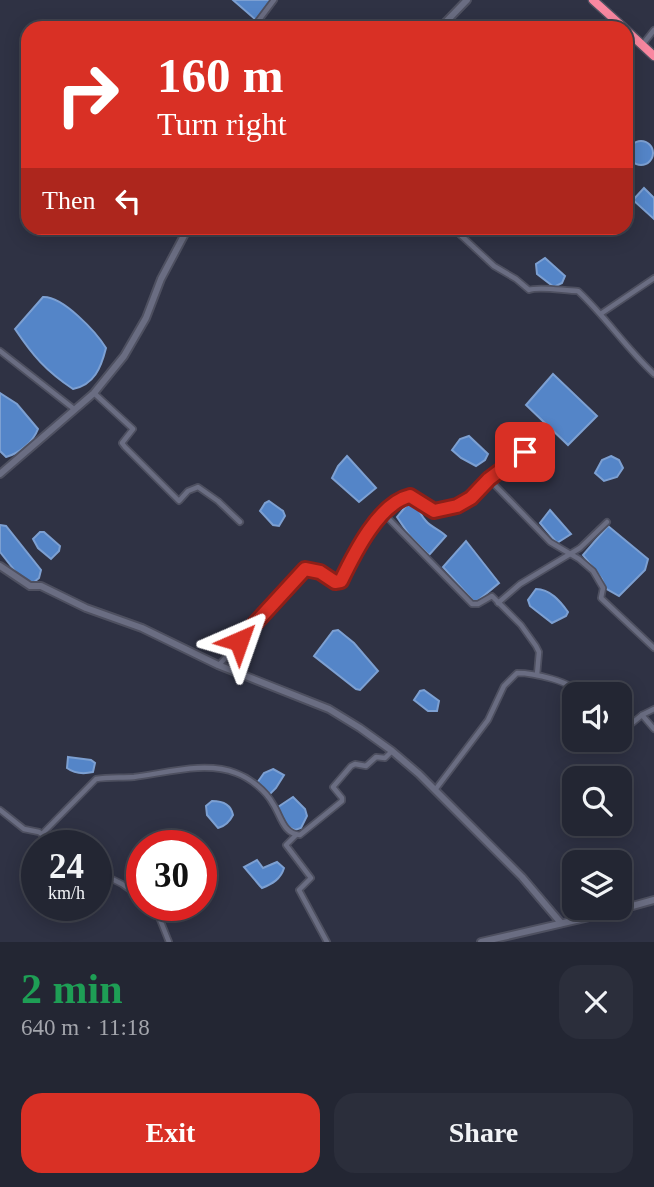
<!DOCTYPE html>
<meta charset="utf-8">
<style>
body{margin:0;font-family:"Times New Roman",serif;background:#2b2e3b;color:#f1f3f6;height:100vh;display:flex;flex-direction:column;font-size:26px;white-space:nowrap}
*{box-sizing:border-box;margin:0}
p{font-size:23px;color:#a3a5ac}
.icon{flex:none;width:38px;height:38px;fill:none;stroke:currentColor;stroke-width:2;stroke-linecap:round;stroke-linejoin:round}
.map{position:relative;height:942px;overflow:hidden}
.side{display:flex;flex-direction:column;background:#232633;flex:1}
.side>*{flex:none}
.banner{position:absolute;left:21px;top:21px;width:612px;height:214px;border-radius:21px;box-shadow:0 4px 18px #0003,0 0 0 2px #40434e;background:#d93025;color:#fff;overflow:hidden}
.buttons{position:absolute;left:562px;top:682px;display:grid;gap:14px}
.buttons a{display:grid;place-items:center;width:70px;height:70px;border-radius:14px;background:#232633;box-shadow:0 4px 18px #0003,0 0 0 2px #40434e;font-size:35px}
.speed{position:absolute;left:21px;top:830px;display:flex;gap:14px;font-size:35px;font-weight:700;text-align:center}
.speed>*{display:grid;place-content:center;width:91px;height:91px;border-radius:50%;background:#232633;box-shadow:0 4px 18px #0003,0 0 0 2px #40434e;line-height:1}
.speed small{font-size:18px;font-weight:400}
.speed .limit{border:10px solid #d22;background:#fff;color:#111}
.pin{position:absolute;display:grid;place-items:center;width:60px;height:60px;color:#fff;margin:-30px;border-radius:14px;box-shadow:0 4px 10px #0006}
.me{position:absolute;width:77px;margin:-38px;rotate:43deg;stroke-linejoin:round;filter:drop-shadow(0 0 5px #0008)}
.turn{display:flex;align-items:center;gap:24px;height:147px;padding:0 21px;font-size:32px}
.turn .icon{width:91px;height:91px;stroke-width:2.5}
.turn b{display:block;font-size:49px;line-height:60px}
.then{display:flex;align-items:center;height:66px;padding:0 21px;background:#0003;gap:14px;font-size:26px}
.round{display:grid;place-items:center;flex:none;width:74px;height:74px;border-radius:21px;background:#2b2e3b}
.headline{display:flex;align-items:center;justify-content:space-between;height:119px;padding:0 21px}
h1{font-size:42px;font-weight:800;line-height:52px;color:#1e9e55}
.action{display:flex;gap:14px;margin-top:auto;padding:14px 21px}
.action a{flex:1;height:80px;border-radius:21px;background:#d93025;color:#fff;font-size:28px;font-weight:800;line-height:80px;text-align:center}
.action a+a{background:#2b2e3b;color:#f1f3f6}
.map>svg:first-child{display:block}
</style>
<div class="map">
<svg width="654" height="942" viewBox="0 0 654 942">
<rect width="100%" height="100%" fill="#2f3244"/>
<g fill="#5485c8" stroke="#7da0d2" stroke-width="2">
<path d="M 233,0 L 273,0 L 256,20 Z"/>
<circle cx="641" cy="153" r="12"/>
<path d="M 644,188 L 654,198 L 654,219 L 633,200 Z"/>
<path d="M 545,258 L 565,276 L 562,283 L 554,287 L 537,274 L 536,264 Z"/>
<path d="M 43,297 C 63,296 96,332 106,348 C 101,368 94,385 73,389 C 46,371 33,356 15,329 Z"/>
<path d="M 553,374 L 597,416 L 568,445 L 526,405 Z"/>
<path d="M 0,393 L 17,404 L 38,429 C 33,442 20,453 6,457 L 0,451 Z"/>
<path d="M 469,436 L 488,454 L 485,460 L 476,466 L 461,458 L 452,450 L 460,439 Z"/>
<path d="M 347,456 L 376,488 L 359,502 L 332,478 L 338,466 Z"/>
<path d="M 611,456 L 619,460 L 623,468 L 617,477 L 604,481 L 595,473 L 602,460 Z"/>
<path d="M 269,501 L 283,511 L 285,516 L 279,526 L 273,525 L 260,511 L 265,503 Z"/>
<path d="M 410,501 C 419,506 419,514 426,521 C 431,527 440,530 446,536 L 429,555 L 410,536 L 397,517 Z"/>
<path d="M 550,510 L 571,534 L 557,543 L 540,523 Z"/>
<path d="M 0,525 L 6,526 L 41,570 L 39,578 L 33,583 L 19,576 L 0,552 Z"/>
<path d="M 608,526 L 648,559 L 645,570 L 619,596 L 605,588 L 602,579 L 583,555 Z"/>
<path d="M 40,532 L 44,532 L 60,546 L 59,551 L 51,559 L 38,548 L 33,539 Z"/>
<path d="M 466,541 L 499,583 L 475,603 L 443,567 Z"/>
<path d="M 536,589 C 550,589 560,601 568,612 L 566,616 L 552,623 L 530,606 L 528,600 Z"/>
<path d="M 338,630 L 354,643 L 378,671 L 360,690 L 356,689 L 314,656 L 333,631 Z"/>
<path d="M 424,690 L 439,701 L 437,711 L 428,711 L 414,700 L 420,691 Z"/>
<path d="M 68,757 L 91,760 L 95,763 L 93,772 C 84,774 75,774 67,768 Z"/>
<path d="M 273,769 L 284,775 L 276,788 L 270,794 L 257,783 L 264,773 Z"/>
<path d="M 293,797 L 305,809 L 307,816 L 301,828 L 295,830 C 285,826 279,818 278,807 Z"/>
<path d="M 212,801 C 222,801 231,804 233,815 C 230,821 226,826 218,828 L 207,815 L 206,806 Z"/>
<path d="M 257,860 L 263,868 L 277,862 L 284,868 C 281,879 272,884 262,888 L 260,886 L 244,867 Z"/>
</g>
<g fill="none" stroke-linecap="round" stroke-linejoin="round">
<defs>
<g id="street">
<path d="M 253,28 L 274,0"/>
<path d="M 605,28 L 613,20"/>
<path d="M 643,44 L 654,30"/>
<path d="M 453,228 L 494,266 L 516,279 L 529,290 C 539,286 565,291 578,291 C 606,317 626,348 654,374"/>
<path d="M 602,313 L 654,278"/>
<path d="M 0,351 L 74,409"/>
<path d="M 94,393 L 133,429 L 122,443 L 125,447 L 179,501 L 188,491 L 198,487 L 218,501 L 240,522"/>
<path d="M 489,479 L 550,542 L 579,559 L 593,571 L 603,588 L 601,598 L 654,648"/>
<path d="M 383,513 L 472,604 L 478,604 L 492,596 L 521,625 L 536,646 L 539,652 L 537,675"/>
<path d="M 498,603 L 520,584 L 580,548 L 607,522"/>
<path d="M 219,665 L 305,569 C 314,571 334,582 341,581 C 357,546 373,517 407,497 L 418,500 L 434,511 L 447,510 L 463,504 L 489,479 L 525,452 L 544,430"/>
<path d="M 642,715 L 654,729"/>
<path d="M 620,733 L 642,715 L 654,709"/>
<path d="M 435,790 L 488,720 L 504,686 L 517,673 C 533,673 572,681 581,695"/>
<path d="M 0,810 L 24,829 L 39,832 L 56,845"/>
<path d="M 42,834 L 96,779 C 108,777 121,778 134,777 C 166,773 205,761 236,773 C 250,778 266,791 273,804 C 281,816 283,834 300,835 L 342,801 L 342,798 L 333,787 L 351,766 L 355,764 L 366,766 L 376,757 L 385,758 L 392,751"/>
<path d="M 296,835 L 286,845 L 311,878 L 299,890 L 327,942"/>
<path d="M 96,871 L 122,884 L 142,898"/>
<path d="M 148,905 L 159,917 L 169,942"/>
</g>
<g id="secondary">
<path d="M 440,28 L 467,0"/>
<path d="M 0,474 L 94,393 L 124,356 L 146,318 L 161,279 L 188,228"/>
<path d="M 0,566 L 30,586 L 41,586 L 86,608 L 142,628 L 218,665 L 329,709 L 360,728 L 392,751 L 419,774 L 522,877 L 561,923"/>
<path d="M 481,942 L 611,912 L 654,900"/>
</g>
<g id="highway">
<path d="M 593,0 L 624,28"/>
<path d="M 626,30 L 654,56"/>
</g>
</defs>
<use href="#street" stroke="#4e5060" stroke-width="8"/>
<use href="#secondary" stroke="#4e5060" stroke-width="10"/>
<use href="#highway" stroke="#4e5060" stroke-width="11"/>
<use href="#street" stroke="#6a6d82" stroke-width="4.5"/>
<use href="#secondary" stroke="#6a6d82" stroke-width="6"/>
<use href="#highway" stroke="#f988a1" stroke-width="8"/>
</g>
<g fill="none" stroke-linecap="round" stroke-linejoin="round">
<defs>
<path id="route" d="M 239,641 L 305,569 L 320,572 L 335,582 L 341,581 C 354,554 379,503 410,496 L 434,511 L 457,506 L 471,498 L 489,479 L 525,452"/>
</defs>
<use href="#route" stroke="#8d1f18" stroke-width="18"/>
<use href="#route" stroke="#d93025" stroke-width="12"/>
</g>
</svg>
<div class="buttons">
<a><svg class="icon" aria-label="sound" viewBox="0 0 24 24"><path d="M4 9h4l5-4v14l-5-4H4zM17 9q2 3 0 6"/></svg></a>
<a><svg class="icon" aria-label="search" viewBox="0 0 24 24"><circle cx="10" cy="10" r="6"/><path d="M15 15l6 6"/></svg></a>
<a><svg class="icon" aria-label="layers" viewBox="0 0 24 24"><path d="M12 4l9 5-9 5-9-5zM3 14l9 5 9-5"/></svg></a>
</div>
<div class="speed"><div>24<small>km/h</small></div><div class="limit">30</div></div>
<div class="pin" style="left:525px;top:452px;background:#d93025"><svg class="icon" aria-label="arrive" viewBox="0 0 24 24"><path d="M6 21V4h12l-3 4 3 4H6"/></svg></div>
<svg class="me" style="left:239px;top:641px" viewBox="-20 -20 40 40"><path d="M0-17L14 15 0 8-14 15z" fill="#d93025" stroke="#fff" stroke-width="4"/></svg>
<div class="banner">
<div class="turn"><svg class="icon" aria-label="right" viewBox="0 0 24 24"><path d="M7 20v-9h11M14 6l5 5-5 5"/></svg><div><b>160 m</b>Turn right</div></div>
<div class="then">Then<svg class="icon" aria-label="left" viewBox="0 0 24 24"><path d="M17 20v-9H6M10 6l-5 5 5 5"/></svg></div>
</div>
</div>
<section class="side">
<div class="headline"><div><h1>2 min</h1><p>640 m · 11:18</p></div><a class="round"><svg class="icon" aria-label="close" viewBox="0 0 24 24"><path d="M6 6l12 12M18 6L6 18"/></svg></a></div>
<div class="action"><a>Exit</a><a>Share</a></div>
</section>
